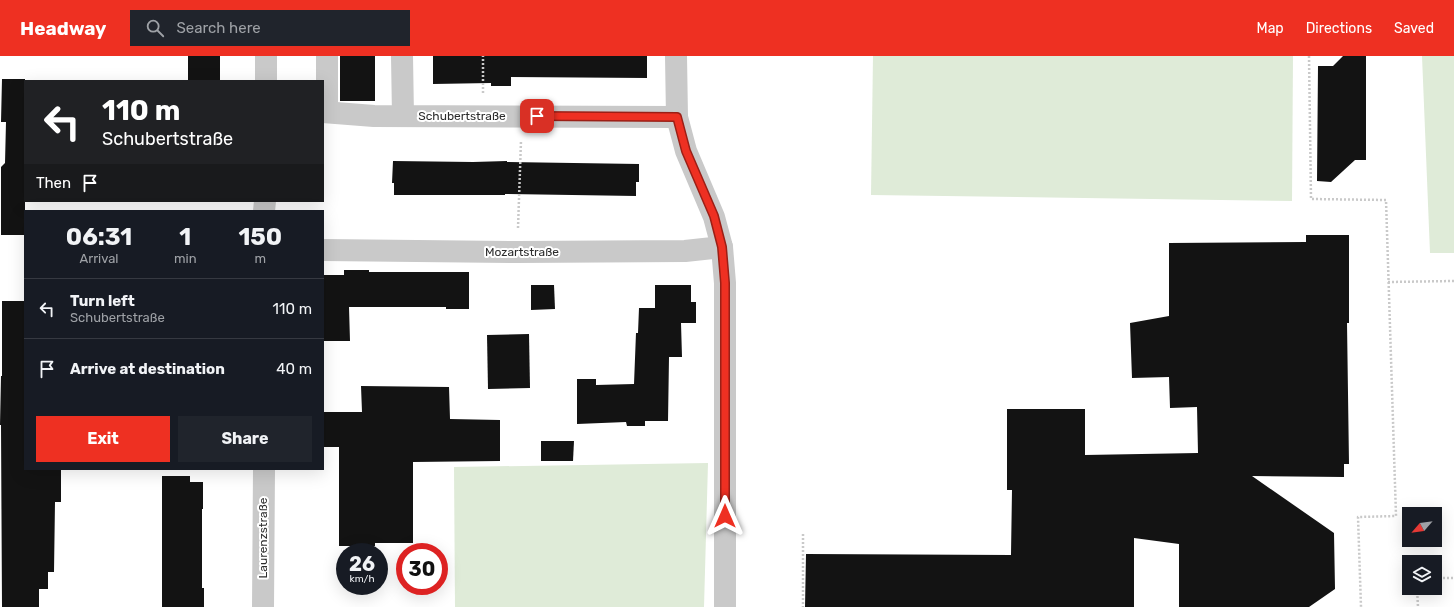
<!DOCTYPE html>
<meta charset="utf-8">
<style>
body{margin:0;font-family:Rubik,sans-serif;background:#20242c;color:#f1f3f6;height:100vh;display:flex;flex-direction:column;font-size:15px;white-space:nowrap}
*{box-sizing:border-box;margin:0}
p{font-size:13px;color:#9ea1a6}
.icon{flex:none;width:22px;height:22px;fill:none;stroke:currentColor;stroke-width:2;stroke-linecap:round;stroke-linejoin:round}
.map{position:relative;flex:1;overflow:hidden}
.panel{position:absolute;left:24px;top:154px;width:300px;height:260px;display:flex;flex-direction:column;background:#171b24;border-radius:0px;box-shadow:0 4px 16px #0002}
.panel>*{flex:none}
.banner{position:absolute;left:24px;top:24px;width:300px;height:122px;border-radius:0px;box-shadow:0 4px 16px #0002;background:#202124;color:#fff;overflow:hidden}
.needle{width:26px;rotate:242deg}
.tools{position:absolute;left:1402px;top:451px;display:grid;gap:8px}
.tools a{display:grid;place-items:center;width:40px;height:40px;border-radius:0px;background:#171b24;box-shadow:0 4px 16px #0002;font-size:20px}
.speed{position:absolute;left:336px;top:487px;display:flex;gap:8px;font-size:20px;font-weight:700;text-align:center}
.speed>*{display:grid;place-content:center;width:52px;height:52px;border-radius:50%;background:#171b24;box-shadow:0 4px 16px #0002;line-height:1}
.speed small{font-size:10px;font-weight:400}
.speed .limit{border:6px solid #d22;background:#fff;color:#111}
.pin{position:absolute;display:grid;place-items:center;width:34px;height:34px;color:#fff;margin:-17px;border-radius:8px;box-shadow:0 2px 6px #0006}
.me{position:absolute;width:44px;margin:-22px;rotate:0deg;stroke-linejoin:round;filter:drop-shadow(0 0 3px #0008)}
.turn{display:flex;align-items:center;gap:14px;height:84px;padding:0 12px;font-size:18px}
.turn .icon{width:52px;height:52px;stroke-width:2.5}
.turn b{display:block;font-size:28px;line-height:34px}
.then{display:flex;align-items:center;height:38px;padding:0 12px;background:#0003;gap:8px;font-size:15px}
.eta{display:flex;justify-content:space-evenly;align-items:center;height:68px;text-align:center}
.eta b{font-size:24px;font-weight:700;line-height:28px}
.cta{display:flex;gap:8px;margin-top:auto;padding:8px 12px}
.cta a{flex:1;height:46px;border-radius:0px;background:#ee3022;color:#fff;font-size:16px;font-weight:700;line-height:46px;text-align:center}
.cta a+a{background:#20242c;color:#f1f3f6}
ul{padding:0;list-style:none}
li{display:flex;align-items:center;gap:12px;height:60px;padding:0 12px;border-top:1px solid #363941}
li div{flex:1}
li b{display:block;font-size:15px}
li em{font-style:normal}
header{display:flex;align-items:center;gap:24px;box-sizing:border-box;height:56px;padding:0 20px;background:#ee3022;color:#fff}
header strong{font-size:19px}
nav{display:flex;gap:22px;margin-inline-start:auto;font-size:14px}
.search{width:280px;height:36px;background:#20242c;display:flex;align-items:center;gap:10px;box-sizing:border-box;padding:0 14px;border-radius:0px;color:#9ea1a6;font-size:15px}
.map>svg:first-child{display:block}
</style>
<header>
<strong>Headway</strong>
<div class="search"><svg class="icon" aria-label="search" viewBox="0 0 24 24"><circle cx="10" cy="10" r="6"/><path d="M15 15l6 6"/></svg>Search here</div>
<nav><a>Map</a><a>Directions</a><a>Saved</a></nav>
</header>
<div class="map">
<svg width="1454" height="551" viewBox="0 0 1454 551">
<rect width="100%" height="100%" fill="#fff"/>
<g fill="#dfebd8">
<path d="M 873,0 L 1293,0 L 1292,145 L 871,139 Z"/>
<path d="M 1422,0 L 1454,0 L 1454,197 L 1430,197 Z"/>
<path d="M 708,407 L 704,551 L 455,551 L 454,411 Z"/>
</g>
<g fill="#131313">
<rect x="188" y="0" width="32" height="25"/>
<rect x="340" y="0" width="35" height="45"/>
<path d="M 433,0 L 647,0 L 647,22 L 511,21 L 511,30 L 491,30 L 491,27 L 433,28 Z"/>
<path d="M 1343,0 L 1366,0 L 1366,104 L 1355,104 L 1331,126 L 1317,125 L 1318,10 L 1333,10 Z"/>
<path d="M 2,23 L 25,23 L 25,179 L 1,179 L 1,111 L 5,107 L 6,66 L 1,66 Z"/>
<path d="M 393,105 L 473,106 L 507,105 L 507,106 L 639,108 L 639,126 L 636,126 L 636,140 L 505,138 L 505,139 L 394,139 L 394,127 L 392,127 Z"/>
<path d="M 1306,179 L 1349,179 L 1349,267 L 1347,267 L 1349,408 L 1344,408 L 1344,421 L 1252,420 L 1334,477 L 1335,533 L 1309,551 L 1179,551 L 1179,488 L 1134,482 L 1134,551 L 805,551 L 806,498 L 1011,499 L 1012,434 L 1007,434 L 1007,353 L 1085,353 L 1085,399 L 1198,397 L 1197,351 L 1170,352 L 1169,321 L 1132,322 L 1130,267 L 1169,260 L 1169,187 L 1306,186 Z"/>
<path d="M 344,214 L 369,214 L 369,216 L 469,216 L 469,253 L 446,253 L 446,251 L 349,251 L 350,285 L 323,285 L 323,219 L 344,219 Z"/>
<path d="M 531,229 L 554,229 L 555,253 L 531,254 Z"/>
<path d="M 655,229 L 691,229 L 691,246 L 696,246 L 696,267 L 681,267 L 682,301 L 669,301 L 668,365 L 645,365 L 645,370 L 627,370 L 626,366 L 577,368 L 577,323 L 596,323 L 596,329 L 634,328 L 636,277 L 638,277 L 639,252 L 655,252 Z"/>
<path d="M 2,245 L 25,245 L 25,413 L 61,413 L 61,446 L 55,446 L 54,516 L 48,516 L 48,533 L 39,533 L 39,551 L 2,551 L 1,369 L 0,369 L 1,320 L 2,320 Z"/>
<path d="M 529,278 L 530,332 L 488,333 L 487,279 Z"/>
<path d="M 361,330 L 449,331 L 450,363 L 500,364 L 500,405 L 413,406 L 413,487 L 375,487 L 375,490 L 339,490 L 339,391 L 323,391 L 323,356 L 362,356 Z"/>
<path d="M 541,385 L 574,385 L 573,405 L 541,405 Z"/>
<path d="M 162,420 L 190,420 L 190,426 L 203,426 L 203,453 L 202,453 L 202,532 L 204,532 L 204,551 L 162,551 Z"/>
</g>
<g fill="none" stroke-linecap="round" stroke-linejoin="round">
<g stroke="#c9c9c9" stroke-width="2.5" stroke-dasharray="2 2" stroke-linecap="butt">
<path d="M 1309,0 L 1311,143 L 1386,144 L 1396,460 L 1358,461 L 1361,551"/>
<path d="M 483,37 L 483,0"/>
<path d="M 518,172 L 521,85"/>
<path d="M 1388,226 L 1454,225"/>
<path d="M 803,478 L 803,551"/>
<path d="M 1435,522 L 1454,522"/>
<path d="M 1417,532 L 1418,551"/>
</g>
<g stroke="#c9c9c9" stroke-width="22">
<path d="M 327,0 L 327,56"/>
<path d="M 402,0 L 403,60"/>
<path d="M 676,0 L 677,61 L 686,95 L 714,161 L 722,191 L 725,227 L 725,551"/>
<path d="M 266,25 L 266,0"/>
<path d="M 323,56 L 374,60 L 677,61"/>
<path d="M 264,155 L 265,145"/>
<path d="M 323,194 L 518,196 L 685,195 L 722,191"/>
<path d="M 263,551 L 264,413"/>
</g>
</g>
<g fill="none" stroke-linecap="round" stroke-linejoin="round">
<defs>
<path id="route" d="M 537,60 L 677,61 L 686,95 L 714,160 L 722,191 L 725,227 L 725,460"/>
</defs>
<use href="#route" stroke="#9b1f16" stroke-width="10"/>
<use href="#route" stroke="#ee3022" stroke-width="7"/>
</g>
<g text-anchor="middle" stroke-width="4" stroke-linejoin="round" paint-order="stroke">
<g font-size="12" fill="#2c2c2c" stroke="#fff">
<text x="462" y="64">Schubertstraße</text>
<text x="522" y="200">Mozartstraße</text>
<text transform="translate(263 482) rotate(-90)" y="4">Laurenzstraße</text>
</g>
</g>
</svg>
<div class="tools">
<a><svg class="needle" viewBox="-14 -14 28 28"><path d="M0-13l5 13h-10z" fill="#e53935"/><path d="M0 13l5-13h-10z" fill="#9ea1a6"/></svg></a>
<a><svg class="icon" aria-label="layers" viewBox="0 0 24 24"><path d="M12 4l9 5-9 5-9-5zM3 14l9 5 9-5"/></svg></a>
</div>
<div class="speed"><div>26<small>km/h</small></div><div class="limit">30</div></div>
<div class="pin" style="left:537px;top:60px;background:#d93025"><svg class="icon" aria-label="arrive" viewBox="0 0 24 24"><path d="M6 21V4h12l-3 4 3 4H6"/></svg></div>
<svg class="me" style="left:725px;top:460px" viewBox="-20 -20 40 40"><path d="M0-17L14 15 0 8-14 15z" fill="#ee3022" stroke="#fff" stroke-width="4"/></svg>
<div class="banner">
<div class="turn"><svg class="icon" aria-label="left" viewBox="0 0 24 24"><path d="M17 20v-9H6M10 6l-5 5 5 5"/></svg><div><b>110 m</b>Schubertstraße</div></div>
<div class="then">Then<svg class="icon" aria-label="arrive" viewBox="0 0 24 24"><path d="M6 21V4h12l-3 4 3 4H6"/></svg></div>
</div>
<section class="panel">
<div class="eta">
<div><b>06:31</b><p>Arrival</p></div>
<div><b>1</b><p>min</p></div>
<div><b>150</b><p>m</p></div>
</div>
<ul>
<li><svg class="icon" aria-label="left" viewBox="0 0 24 24"><path d="M17 20v-9H6M10 6l-5 5 5 5"/></svg><div><b>Turn left</b><p>Schubertstraße</p></div><em>110 m</em></li>
<li><svg class="icon" aria-label="arrive" viewBox="0 0 24 24"><path d="M6 21V4h12l-3 4 3 4H6"/></svg><div><b>Arrive at destination</b></div><em>40 m</em></li>
</ul>
<div class="cta"><a>Exit</a><a>Share</a></div>
</section>
</div>
